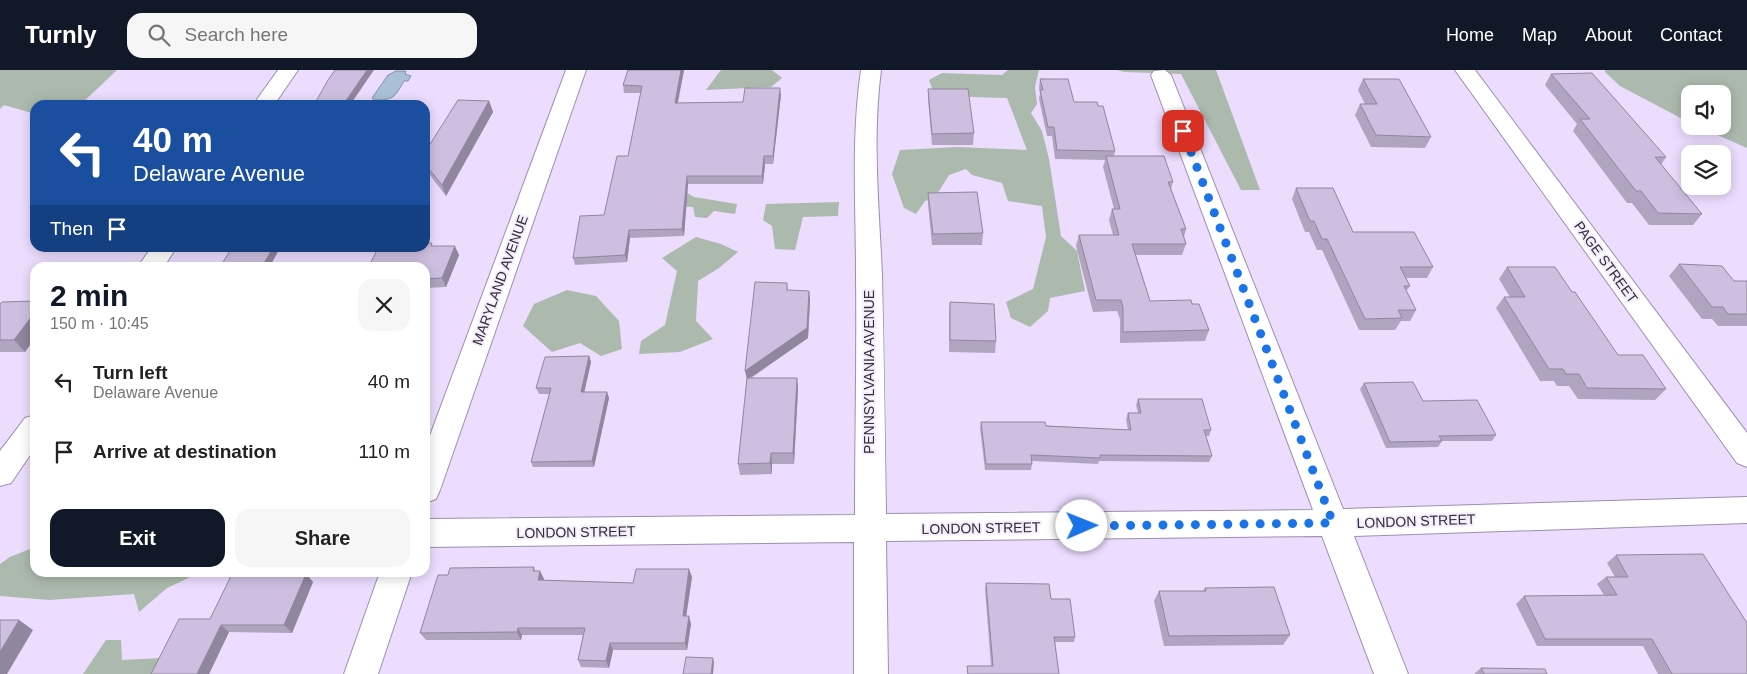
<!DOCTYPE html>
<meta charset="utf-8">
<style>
body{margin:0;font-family:Arial,sans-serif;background:#f6f6f6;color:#222;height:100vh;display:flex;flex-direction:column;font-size:19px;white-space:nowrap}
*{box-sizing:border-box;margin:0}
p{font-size:16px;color:#767676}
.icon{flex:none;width:28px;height:28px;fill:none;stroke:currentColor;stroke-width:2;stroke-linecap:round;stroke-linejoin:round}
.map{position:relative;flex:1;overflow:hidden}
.side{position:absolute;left:30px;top:192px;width:400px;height:315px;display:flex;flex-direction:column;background:#fff;border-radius:15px;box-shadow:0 2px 12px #0003}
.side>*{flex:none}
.hud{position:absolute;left:30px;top:30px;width:400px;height:152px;border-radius:15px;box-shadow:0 2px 12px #0003;background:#1a4fa0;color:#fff;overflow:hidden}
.fabs{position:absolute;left:1681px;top:15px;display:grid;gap:10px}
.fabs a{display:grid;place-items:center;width:50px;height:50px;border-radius:10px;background:#fff;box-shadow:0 2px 12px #0003;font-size:25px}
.pin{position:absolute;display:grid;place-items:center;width:42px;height:42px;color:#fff;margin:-21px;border-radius:10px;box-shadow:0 2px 8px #0006}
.me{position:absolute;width:55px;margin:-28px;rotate:89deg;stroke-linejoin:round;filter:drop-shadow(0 0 4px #0008)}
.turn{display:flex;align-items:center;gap:18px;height:105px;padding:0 20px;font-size:22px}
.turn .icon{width:65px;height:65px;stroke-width:2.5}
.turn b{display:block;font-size:35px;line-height:42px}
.then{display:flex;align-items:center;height:48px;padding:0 20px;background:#0003;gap:10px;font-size:19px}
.round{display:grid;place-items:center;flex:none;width:52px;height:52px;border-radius:15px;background:#f6f6f6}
.overview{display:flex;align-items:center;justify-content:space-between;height:85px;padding:0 20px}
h1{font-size:30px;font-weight:800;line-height:38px;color:#111827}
.primary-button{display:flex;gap:10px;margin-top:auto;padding:10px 20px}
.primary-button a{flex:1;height:58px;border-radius:15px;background:#111827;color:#fff;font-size:20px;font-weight:800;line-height:58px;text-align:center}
.primary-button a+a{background:#f6f6f6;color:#222}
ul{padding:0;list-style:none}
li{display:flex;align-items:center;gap:15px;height:70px;padding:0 20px}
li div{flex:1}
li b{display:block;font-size:19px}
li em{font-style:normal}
header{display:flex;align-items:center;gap:30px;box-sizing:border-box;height:70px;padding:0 25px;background:#111827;color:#fff}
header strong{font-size:24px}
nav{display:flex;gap:28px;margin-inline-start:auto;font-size:18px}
.search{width:350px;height:45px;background:#f6f6f6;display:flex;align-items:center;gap:12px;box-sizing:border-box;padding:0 18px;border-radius:15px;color:#767676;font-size:19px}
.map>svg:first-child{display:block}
</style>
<header>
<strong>Turnly</strong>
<div class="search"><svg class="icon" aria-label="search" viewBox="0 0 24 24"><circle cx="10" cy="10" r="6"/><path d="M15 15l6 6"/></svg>Search here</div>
<nav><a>Home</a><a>Map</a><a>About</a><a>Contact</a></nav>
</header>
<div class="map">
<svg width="1747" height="604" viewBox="0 0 1747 604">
<rect width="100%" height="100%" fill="#ecdcfe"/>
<g fill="#abbaad">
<path d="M 0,0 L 117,0 L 80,35 L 35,35 L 35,44 L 4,35 L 0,39 Z"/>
<path d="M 721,0 L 772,0 L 782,8 L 771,17 L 706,20 Z"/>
<path d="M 1008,0 L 1039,0 L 1035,17 L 1037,34 L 1031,43 L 1042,61 L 1049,89 L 1061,166 L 1077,181 L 1085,221 L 1050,228 L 1048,241 L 1030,257 L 1011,248 L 1006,232 L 1033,219 L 1046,167 L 1042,136 L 1008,131 L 1002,113 L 972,105 L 966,99 L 949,105 L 934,129 L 925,131 L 916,144 L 904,138 L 892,104 L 900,80 L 957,77 L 1027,80 L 1007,28 L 935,26 L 929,10 L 942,3 L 1002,5 Z"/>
<path d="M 1117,0 L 1216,0 L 1260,120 L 1241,120 L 1181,4 L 1124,2 Z"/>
<path d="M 1605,0 L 1747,0 L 1747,78 L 1697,56 L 1722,56 L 1722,24 L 1690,24 L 1690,53 L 1620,16 L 1605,2 Z"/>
<path d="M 674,115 L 694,127 L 737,134 L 735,144 L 714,141 L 707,148 L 695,147 L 693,137 L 630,134 Z"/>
<path d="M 839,132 L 838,146 L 803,147 L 795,180 L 775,179 L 772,156 L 763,150 L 766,134 Z"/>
<path d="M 696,167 L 721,174 L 738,182 L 719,198 L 698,211 L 696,251 L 713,269 L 680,282 L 639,284 L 641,271 L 665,255 L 677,201 L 662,188 Z"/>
<path d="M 567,220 L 596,226 L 619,251 L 622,279 L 601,286 L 580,273 L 552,282 L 523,256 L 534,234 Z"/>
<path d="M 35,477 L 35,502 L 199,503 L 167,518 L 139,542 L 134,524 L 49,530 L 0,526 L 0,494 L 10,487 Z"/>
<path d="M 106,570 L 121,570 L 122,590 L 181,587 L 155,604 L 83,604 Z"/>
</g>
<path fill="#a9c0d6" stroke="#8594a7" d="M 396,1 L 406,1 L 405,4 L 411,6 L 408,11 L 404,11 C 394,28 394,30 374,30 L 372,28 L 388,5 Z"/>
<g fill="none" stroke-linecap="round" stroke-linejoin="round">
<defs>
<g id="minor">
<path d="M 278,0 L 298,0 L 274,35 L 253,35 Z"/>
<path d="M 566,0 L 586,0 L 440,420 L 436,429 L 425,433 L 425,379 Z"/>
<path d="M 861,0 L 881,0 C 872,69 879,136 882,205 C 884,285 885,365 886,444 L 1313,440 L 1151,5 L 1154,1 L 1165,0 L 1171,5 L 1343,439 L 1747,427 L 1747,453 L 1354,466 L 1408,604 L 1374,604 L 1322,466 L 886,471 L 888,604 L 854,604 L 854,472 L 425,477 L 425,449 L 855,445 C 855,365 857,285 856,205 C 856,136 851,68 861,0 Z"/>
<path d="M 1455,0 L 1475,0 L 1747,363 L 1747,397 L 1737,393 Z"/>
<path d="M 151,178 L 176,178 L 163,198 L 137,198 Z"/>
<path d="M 35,345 L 35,378 L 11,413 L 0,416 L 0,381 L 25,348 Z"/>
<path d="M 380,502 L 412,502 L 378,604 L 344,604 Z"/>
</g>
</defs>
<use href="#minor" stroke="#9d8eae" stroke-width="2"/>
<use href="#minor" fill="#fff" fill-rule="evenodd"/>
</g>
<g fill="#b1a4c1">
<path d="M 628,0 L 684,0 L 678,33 L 743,32 L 781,25 L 773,94 L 765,94 L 763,114 L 688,114 L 684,166 L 630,168 L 627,192 L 575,195 L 573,188 L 604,145 L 628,86 L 641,23 L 624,23 L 623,15 Z"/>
<path d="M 1551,4 L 1666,87 L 1661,95 L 1702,144 L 1693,155 L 1649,155 L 1632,133 L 1627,133 L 1573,61 L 1577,54 L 1545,15 Z"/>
<path d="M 1040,9 L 1074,32 L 1115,81 L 1114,86 L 1173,112 L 1171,119 L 1186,159 L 1184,167 L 1186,174 L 1182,185 L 1136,185 L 1150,231 L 1192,234 L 1209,260 L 1205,271 L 1120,273 L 1120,249 L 1117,241 L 1093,242 L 1076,176 L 1079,165 L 1113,165 L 1109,150 L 1112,139 L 1114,139 L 1103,97 L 1105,90 L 1055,89 L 1052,66 L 1047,66 L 1039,29 L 1040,23 L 1039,18 Z"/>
<path d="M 1363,9 L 1431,67 L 1425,78 L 1371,77 L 1355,45 L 1360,34 L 1365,34 L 1358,20 Z"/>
<path d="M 928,19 L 974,63 L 973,75 L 932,75 L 928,30 Z"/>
<path d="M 489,31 L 493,42 L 446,126 L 426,100 L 425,82 Z"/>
<path d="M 1296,118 L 1353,162 L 1433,197 L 1427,208 L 1406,208 L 1410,216 L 1406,221 L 1416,240 L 1410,251 L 1401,251 L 1395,260 L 1359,260 L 1322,180 L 1317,180 L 1309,162 L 1305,162 L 1292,129 Z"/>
<path d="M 928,123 L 983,163 L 982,175 L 932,175 L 928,134 Z"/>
<path d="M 434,176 L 459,185 L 446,217 L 425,218 L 425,198 Z"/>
<path d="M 1679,194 L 1734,211 L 1747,211 L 1747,256 L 1718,256 L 1712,249 L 1702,249 L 1669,206 Z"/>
<path d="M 1507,197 L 1572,222 L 1618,285 L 1666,319 L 1655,330 L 1578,329 L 1569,316 L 1557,316 L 1554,311 L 1540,311 L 1496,238 L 1504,227 L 1510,227 L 1499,209 Z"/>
<path d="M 787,213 L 788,220 L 809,221 L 810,230 L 808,268 L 751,308 L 797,308 L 798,319 L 794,394 L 772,394 L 772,404 L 740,405 L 738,394 L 747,310 Z"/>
<path d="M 35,231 L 35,268 L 25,282 L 0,282 L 0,234 Z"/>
<path d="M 950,232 L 996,271 L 995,283 L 949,282 L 949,244 Z"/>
<path d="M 589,286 L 591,292 L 584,322 L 607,322 L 609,328 L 594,397 L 533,397 L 531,392 L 549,324 L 539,324 L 536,318 Z"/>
<path d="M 1364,313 L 1423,331 L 1496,365 L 1492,371 L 1442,371 L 1438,377 L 1386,378 L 1360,319 Z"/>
<path d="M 1138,329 L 1211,360 L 1209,366 L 1206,366 L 1212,386 L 1209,392 L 1099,391 L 1098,394 L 1032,391 L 1032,394 L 1031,400 L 985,400 L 980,358 L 981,352 L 1128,360 L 1126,349 L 1128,343 L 1138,343 L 1136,335 Z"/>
<path d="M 1616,485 L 1747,604 L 1658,604 L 1643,576 L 1537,576 L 1516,534 L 1524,526 L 1604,525 L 1597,514 L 1606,507 L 1615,507 L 1607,493 Z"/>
<path d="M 534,497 L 535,501 L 540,501 L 544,509 L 544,510 L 633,513 L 692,507 L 686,546 L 691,554 L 687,580 L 613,580 L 609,598 L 581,597 L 578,590 L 583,565 L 522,565 L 521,570 L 426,570 L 420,563 L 448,505 Z"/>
<path d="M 306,504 L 313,512 L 292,563 L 229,562 L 209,604 L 151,604 L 210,549 Z"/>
<path d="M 986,513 L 1051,529 L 1075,567 L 1074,572 L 1055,572 L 1059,604 L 967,604 L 967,596 L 991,596 L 985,519 Z"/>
<path d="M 1205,518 L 1290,565 L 1283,575 L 1164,576 L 1154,531 L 1159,521 L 1203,521 Z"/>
<path d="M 1481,598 L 1547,604 L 1474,604 Z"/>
</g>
<g fill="#90869d">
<path d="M 367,0 L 374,0 L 350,35 L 343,35 Z"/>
<path d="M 681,0 L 684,0 L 676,40 L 675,33 Z"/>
<path d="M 780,18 L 781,25 L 773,94 L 773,86 Z"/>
<path d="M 489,31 L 493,42 L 446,126 L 442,115 Z"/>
<path d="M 764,86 L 765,94 L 763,114 L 762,106 Z"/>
<path d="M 687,106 L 688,114 L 684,166 L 682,159 Z"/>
<path d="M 629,160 L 630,168 L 627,192 L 625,185 Z"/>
<path d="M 455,176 L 459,185 L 446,217 L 442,208 Z"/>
<path d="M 273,178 L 280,178 L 269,198 L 261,198 Z"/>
<path d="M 809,221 L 810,230 L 808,268 L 747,310 L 745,301 Z"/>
<path d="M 35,242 L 35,268 L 25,282 L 14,270 Z"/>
<path d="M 589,286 L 591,292 L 583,328 L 581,322 Z"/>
<path d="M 797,308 L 798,319 L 794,394 L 793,383 Z"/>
<path d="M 607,322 L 609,328 L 594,397 L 592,391 Z"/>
<path d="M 771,383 L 772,394 L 772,404 L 770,393 Z"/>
<path d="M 689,499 L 692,507 L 685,554 L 683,546 Z"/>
<path d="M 540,501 L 544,509 L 542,518 L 538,510 Z"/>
<path d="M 306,504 L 313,512 L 292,563 L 284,555 Z"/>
<path d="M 689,546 L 691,554 L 687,580 L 685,573 Z"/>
<path d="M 19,550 L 33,560 L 7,604 L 0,604 L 0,582 Z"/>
<path d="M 221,555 L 229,562 L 209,604 L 197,604 Z"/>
<path d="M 518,558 L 522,565 L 521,570 L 517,562 Z"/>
<path d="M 610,573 L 613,580 L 609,598 L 606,591 Z"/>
<path d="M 713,588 L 714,593 L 713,604 L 711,604 Z"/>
</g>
<g fill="#cebfe0" stroke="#90869d">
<path d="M 335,0 L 367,0 L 343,35 L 314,35 L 328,10 Z"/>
<path d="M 628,0 L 681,0 L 675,33 L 743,32 L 745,18 L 780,18 L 773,86 L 764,86 L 762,106 L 687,106 L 682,159 L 629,160 L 625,185 L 573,188 L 580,146 L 604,145 L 617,86 L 628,86 L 642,16 L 623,15 Z"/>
<path d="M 1592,3 L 1666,87 L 1655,87 L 1702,144 L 1658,143 L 1641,121 L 1636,121 L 1580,49 L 1590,49 L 1551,4 Z"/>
<path d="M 1040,9 L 1068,9 L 1074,32 L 1097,32 L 1098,36 L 1103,36 L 1115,81 L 1057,80 L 1054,57 L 1048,57 L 1040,20 L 1043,20 Z"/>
<path d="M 1363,9 L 1399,9 L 1431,67 L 1376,65 L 1360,34 L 1377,34 Z"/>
<path d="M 928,19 L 968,19 L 974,63 L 932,64 Z"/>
<path d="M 458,30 L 489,31 L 442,115 L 425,94 L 425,82 Z"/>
<path d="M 1106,86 L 1164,86 L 1173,112 L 1168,112 L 1186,159 L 1181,159 L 1186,174 L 1132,174 L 1150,231 L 1191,230 L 1192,234 L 1199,234 L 1209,260 L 1123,262 L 1123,238 L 1121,230 L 1096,230 L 1079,165 L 1119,165 L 1112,139 L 1120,139 Z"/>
<path d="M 1296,118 L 1333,118 L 1353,162 L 1414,162 L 1433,197 L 1400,197 L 1410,216 L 1404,216 L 1416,240 L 1398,240 L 1402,248 L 1365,249 L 1327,169 L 1322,169 L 1314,151 L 1310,151 Z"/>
<path d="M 977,122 L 983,163 L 933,164 L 928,123 Z"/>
<path d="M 425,173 L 432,173 L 431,176 L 455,176 L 442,208 L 425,209 L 425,198 L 368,198 L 378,178 L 425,178 Z"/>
<path d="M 232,178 L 273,178 L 261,198 L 219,198 Z"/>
<path d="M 1679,194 L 1722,196 L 1734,211 L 1747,211 L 1747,244 L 1728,244 L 1723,237 L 1712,237 Z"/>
<path d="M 1507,197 L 1555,197 L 1572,222 L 1575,222 L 1618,285 L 1643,285 L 1666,319 L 1587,318 L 1579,304 L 1566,304 L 1563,299 L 1549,299 L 1504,227 L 1525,227 Z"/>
<path d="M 755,212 L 787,213 L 787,220 L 809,221 L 807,258 L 745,301 Z"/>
<path d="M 35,231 L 35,242 L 14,270 L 0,270 L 0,234 L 2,232 Z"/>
<path d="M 950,232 L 994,234 L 996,271 L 950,270 Z"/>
<path d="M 589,286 L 581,322 L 607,322 L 592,391 L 531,392 L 551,318 L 536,318 L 545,287 Z"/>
<path d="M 747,308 L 797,308 L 793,383 L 771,383 L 770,393 L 738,394 Z"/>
<path d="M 1413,312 L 1423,331 L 1477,330 L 1496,365 L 1439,366 L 1442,371 L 1390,372 L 1364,313 Z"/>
<path d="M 1138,329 L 1202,329 L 1211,360 L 1204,360 L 1212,386 L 1100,385 L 1100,388 L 1031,385 L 1032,394 L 986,394 L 981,352 L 1045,352 L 1046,356 L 1131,360 L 1128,343 L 1141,343 Z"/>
<path d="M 1703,484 L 1747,553 L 1747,604 L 1672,604 L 1652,569 L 1545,569 L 1524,526 L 1617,525 L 1606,507 L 1628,507 L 1616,485 Z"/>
<path d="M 534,497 L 533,501 L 540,501 L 538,510 L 633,513 L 636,499 L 689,499 L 683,546 L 689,546 L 685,573 L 610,573 L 606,591 L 578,590 L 585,558 L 518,558 L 517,562 L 420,563 L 438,505 L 448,505 L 450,498 Z"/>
<path d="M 232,504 L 306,504 L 284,555 L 221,555 L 197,604 L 151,604 L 179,549 L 210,549 Z"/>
<path d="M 986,513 L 1049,514 L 1051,529 L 1070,529 L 1075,567 L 1054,567 L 1059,604 L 968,604 L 967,596 L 993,596 Z"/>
<path d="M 1274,517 L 1290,565 L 1169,566 L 1159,521 L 1206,521 L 1205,518 Z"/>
<path d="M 0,550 L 19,550 L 0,582 Z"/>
<path d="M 686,587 L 713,588 L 711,604 L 683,604 Z"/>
<path d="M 1481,598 L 1545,599 L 1547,604 L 1484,604 Z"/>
</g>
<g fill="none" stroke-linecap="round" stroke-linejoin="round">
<path stroke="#1a73e8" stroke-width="9" stroke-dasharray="0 16.2" d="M 1082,456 L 1333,453 L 1183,61"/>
</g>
<g text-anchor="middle" stroke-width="4" stroke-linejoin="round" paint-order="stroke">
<g font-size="14" fill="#322c38" stroke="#f4eefc">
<text transform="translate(1606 192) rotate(54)" y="5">PAGE STREET</text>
<text transform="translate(500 210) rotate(-70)" y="5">MARYLAND AVENUE</text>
<text transform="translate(869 302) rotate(-90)" y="5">PENNSYLVANIA AVENUE</text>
<text transform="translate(1416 451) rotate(-2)" y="5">LONDON STREET</text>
<text transform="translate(981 458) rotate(-1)" y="5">LONDON STREET</text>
<text transform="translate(576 462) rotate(-1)" y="5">LONDON STREET</text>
</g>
</g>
</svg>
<div class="fabs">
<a><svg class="icon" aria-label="sound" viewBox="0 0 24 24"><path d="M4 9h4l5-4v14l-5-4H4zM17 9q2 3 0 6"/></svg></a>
<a><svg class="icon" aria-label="layers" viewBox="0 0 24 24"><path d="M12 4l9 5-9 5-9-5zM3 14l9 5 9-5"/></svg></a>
</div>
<div class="pin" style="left:1183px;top:61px;background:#d93025"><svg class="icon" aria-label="arrive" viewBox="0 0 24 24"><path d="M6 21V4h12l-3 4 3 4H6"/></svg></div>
<svg class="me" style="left:1082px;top:456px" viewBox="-20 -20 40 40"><circle r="19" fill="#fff"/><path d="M0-13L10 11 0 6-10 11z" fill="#1a73e8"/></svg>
<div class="hud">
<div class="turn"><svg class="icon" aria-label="left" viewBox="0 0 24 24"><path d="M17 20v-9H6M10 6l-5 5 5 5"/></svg><div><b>40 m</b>Delaware Avenue</div></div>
<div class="then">Then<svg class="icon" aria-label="arrive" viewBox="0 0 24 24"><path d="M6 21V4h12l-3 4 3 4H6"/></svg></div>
</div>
<section class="side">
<div class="overview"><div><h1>2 min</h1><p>150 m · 10:45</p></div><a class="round"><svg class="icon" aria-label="close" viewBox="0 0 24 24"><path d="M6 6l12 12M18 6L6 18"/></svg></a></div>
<ul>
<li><svg class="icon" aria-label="left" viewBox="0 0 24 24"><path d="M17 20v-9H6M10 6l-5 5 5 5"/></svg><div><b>Turn left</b><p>Delaware Avenue</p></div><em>40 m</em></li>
<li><svg class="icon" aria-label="arrive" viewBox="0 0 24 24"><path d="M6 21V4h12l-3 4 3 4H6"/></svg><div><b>Arrive at destination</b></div><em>110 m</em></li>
</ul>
<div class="primary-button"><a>Exit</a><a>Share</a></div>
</section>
</div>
